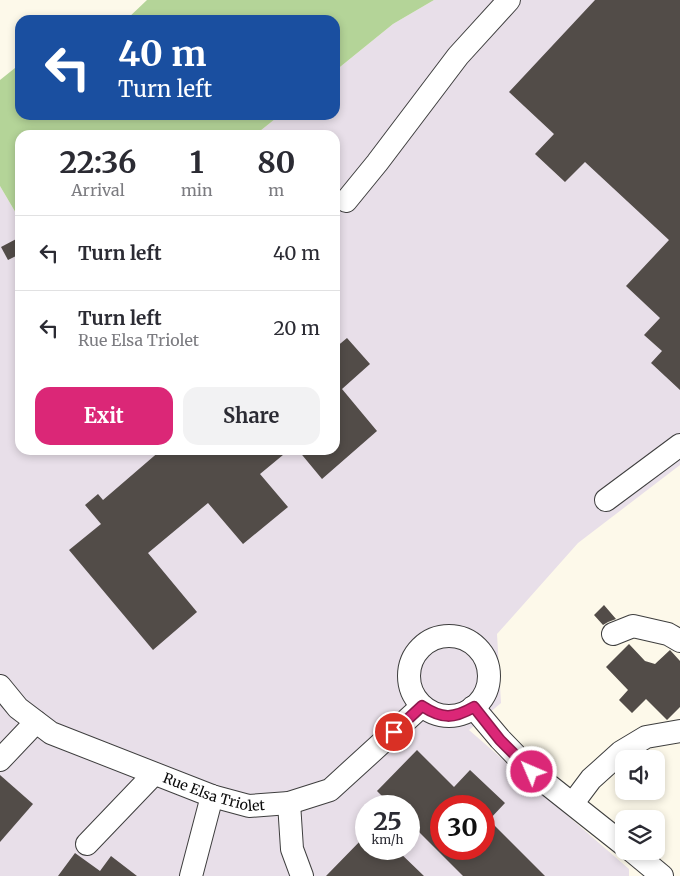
<!DOCTYPE html>
<style>
body{margin:0;font-family:Merriweather,serif;background:#f2f2f3;color:#2b2b33;height:100vh;display:flex;flex-direction:column;font-size:19px;white-space:nowrap}
*{box-sizing:border-box;margin:0}
p{font-size:16px;color:#7c7c81}
.icon{flex:none;width:28px;height:28px;fill:none;stroke:currentColor;stroke-width:2;stroke-linecap:round;stroke-linejoin:round}
.map{position:relative;flex:1;overflow:hidden}
.sheet{position:absolute;left:15px;top:130px;width:325px;height:325px;display:flex;flex-direction:column;background:#fff;border-radius:15px;box-shadow:0 2px 8px #0003}
.sheet>*{flex:none}
.top-card{position:absolute;left:15px;top:15px;width:325px;height:105px;border-radius:15px;box-shadow:0 2px 8px #0003;background:#1a4fa0;color:#fff;overflow:hidden}
.fabs{position:absolute;left:615px;top:750px;display:grid;gap:10px}
.fabs a{display:grid;place-items:center;width:50px;height:50px;border-radius:10px;background:#fff;box-shadow:0 2px 8px #0003;font-size:25px}
.speed{position:absolute;left:355px;top:795px;display:flex;gap:10px;font-size:25px;font-weight:700;text-align:center}
.speed>*{display:grid;place-content:center;width:65px;height:65px;border-radius:50%;background:#fff;box-shadow:0 2px 8px #0003;line-height:1}
.speed small{font-size:12px;font-weight:400}
.speed .limit{border:8px solid #d22;background:#fff;color:#111}
.pin{position:absolute;display:grid;place-items:center;width:42px;height:42px;color:#fff;margin:-21px;border:2px solid #fff;border-radius:50%;box-shadow:0 1px 5px #0007}
.me{position:absolute;width:55px;margin:-28px;rotate:315deg;stroke-linejoin:round;filter:drop-shadow(0 0 4px #0008)}
.turn{display:flex;align-items:center;gap:18px;height:105px;padding:0 20px;font-size:22px}
.turn .icon{width:65px;height:65px;stroke-width:2.5}
.turn b{display:block;font-size:35px;line-height:42px}
.eta{display:flex;justify-content:space-evenly;align-items:center;height:85px;text-align:center}
.eta b{font-size:30px;font-weight:700;line-height:35px}
.action{display:flex;gap:10px;margin-top:auto;padding:10px 20px}
.action a{flex:1;height:58px;border-radius:15px;background:#db2777;color:#fff;font-size:20px;font-weight:700;line-height:58px;text-align:center}
.action a+a{background:#f2f2f3;color:#2b2b33}
ul{padding:0;list-style:none}
li{display:flex;align-items:center;gap:15px;height:75px;padding:0 20px;border-top:1px solid #e1e1e2}
li div{flex:1}
li b{display:block;font-size:19px}
li em{font-style:normal}
.map>svg:first-child{display:block}
</style>
<div class="map">
<svg width="680" height="876" viewBox="0 0 680 876">
<rect width="100%" height="100%" fill="#fdf9ea"/>
<path fill="#e8dfe9" fill-rule="evenodd" d="M 434,0 L 680,0 L 680,465 L 578,543 L 497,634 L 501,703 L 469,730 L 629,869 L 629,876 L 0,876 L 0,186 L 20,220 L 20,450 L 335,450 L 335,135 L 255,135 L 280,115 L 335,115 L 335,71 L 393,24 ZM 366,806 L 409,806 L 409,849 L 366,849 ZM 441,806 L 484,806 L 484,849 L 441,849 Z"/>
<g fill="#b4d498">
<path d="M 147,0 L 434,0 L 393,24 L 335,71 L 335,20 L 126,20 Z"/>
<path d="M 20,64 L 20,115 L 280,115 L 255,135 L 20,135 L 20,220 L 0,186 L 0,80 Z"/>
</g>
<g fill="#524c48" fill-rule="evenodd">
<path d="M 595,0 L 680,0 L 680,390 L 651,363 L 662,351 L 644,335 L 660,318 L 626,286 L 669,240 L 585,162 L 565,182 L 535,154 L 554,134 L 509,92 Z"/>
<path d="M 20,237 L 20,254 L 8,260 L 1,247 Z"/>
<path d="M 347,338 L 370,364 L 342,389 L 377,431 L 322,479 L 298,450 L 335,450 L 335,348 Z"/>
<path d="M 161,450 L 289,450 L 260,474 L 288,507 L 243,544 L 208,503 L 148,553 L 197,612 L 153,650 L 69,550 L 101,524 L 85,505 L 98,494 L 103,500 Z"/>
<path d="M 604,605 L 616,619 L 608,622 L 603,625 L 594,615 Z"/>
<path d="M 629,644 L 645,661 L 655,664 L 670,650 L 680,661 L 680,707 L 667,720 L 646,699 L 632,713 L 619,700 L 628,690 L 606,667 Z"/>
<path d="M 417,750 L 454,787 L 470,770 L 505,803 L 489,820 L 545,876 L 463,876 L 409,822 L 409,806 L 392,806 L 377,791 ZM 441,806 L 484,806 L 484,849 L 441,849 Z"/>
<path d="M 0,775 L 33,804 L 0,842 Z"/>
<path d="M 366,835 L 366,849 L 396,849 L 424,876 L 326,876 Z"/>
<path d="M 75,853 L 100,871 L 111,856 L 137,876 L 58,876 Z"/>
</g>
<g fill="none" stroke-linecap="round" stroke-linejoin="round">
<defs>
<g id="minor">
<path d="M 346,201 L 377,163 L 458,56 L 509,0"/>
<path d="M 606,500 L 680,445"/>
<path d="M 613,634 L 633,626 L 668,634 L 680,641"/>
<circle cx="449" cy="676" r="40"/>
<path id="s1" d="M 0,686 L 18,708 L 51,733 L 212,796 L 249,806 L 289,803 L 330,790 L 422,706"/>
<path d="M 473,707 L 500,739 L 532,772 L 624,845"/>
<path d="M 0,760 L 36,722"/>
<path d="M 289,803 L 292,849 L 302,876"/>
<path d="M 573,803 L 591,779 L 621,752 L 646,737 L 680,731"/>
<path d="M 87,844 L 154,774"/>
<path d="M 632,851 L 662,876"/>
<path d="M 191,876 L 212,796"/>
</g>
</defs>
<use href="#minor" stroke="#3e3e3e" stroke-width="24"/>
<use href="#minor" stroke="#fff" stroke-width="22"/>
</g>
<g fill="none" stroke-linecap="round" stroke-linejoin="round">
<defs>
<path id="route" d="M 394,732 L 422,706 C 442,719 453,719 474,707 L 500,740 L 532,772"/>
</defs>
<use href="#route" stroke="#8e194d" stroke-width="12"/>
<use href="#route" stroke="#db2777" stroke-width="9"/>
</g>
<g text-anchor="middle" stroke-width="5" stroke-linejoin="round" paint-order="stroke">
<g font-size="14" fill="#0b0b0b" stroke="#fff">
<text dy="5" stroke="none"><textPath href="#s1" startOffset="244">Rue Elsa Triolet</textPath></text>
</g>
</g>
</svg>
<div class="fabs">
<a><svg class="icon" aria-label="sound" viewBox="0 0 24 24"><path d="M4 9h4l5-4v14l-5-4H4zM17 9q2 3 0 6"/></svg></a>
<a><svg class="icon" aria-label="layers" viewBox="0 0 24 24"><path d="M12 4l9 5-9 5-9-5zM3 14l9 5 9-5"/></svg></a>
</div>
<div class="speed"><div>25<small>km/h</small></div><div class="limit">30</div></div>
<div class="pin" style="left:394px;top:732px;background:#d93025"><svg class="icon" aria-label="arrive" viewBox="0 0 24 24"><path d="M6 21V4h12l-3 4 3 4H6"/></svg></div>
<svg class="me" style="left:532px;top:772px" viewBox="-20 -20 40 40"><circle r="17" fill="#db2777" stroke="#fff" stroke-width="3"/><path d="M0-11L8 9 0 5-8 9z" fill="#fff"/></svg>
<div class="top-card">
<div class="turn"><svg class="icon" aria-label="left" viewBox="0 0 24 24"><path d="M17 20v-9H6M10 6l-5 5 5 5"/></svg><div><b>40 m</b>Turn left</div></div>
</div>
<section class="sheet">
<div class="eta">
<div><b>22:36</b><p>Arrival</p></div>
<div><b>1</b><p>min</p></div>
<div><b>80</b><p>m</p></div>
</div>
<ul>
<li><svg class="icon" aria-label="left" viewBox="0 0 24 24"><path d="M17 20v-9H6M10 6l-5 5 5 5"/></svg><div><b>Turn left</b></div><em>40 m</em></li>
<li><svg class="icon" aria-label="left" viewBox="0 0 24 24"><path d="M17 20v-9H6M10 6l-5 5 5 5"/></svg><div><b>Turn left</b><p>Rue Elsa Triolet</p></div><em>20 m</em></li>
</ul>
<div class="action"><a>Exit</a><a>Share</a></div>
</section>
</div>
